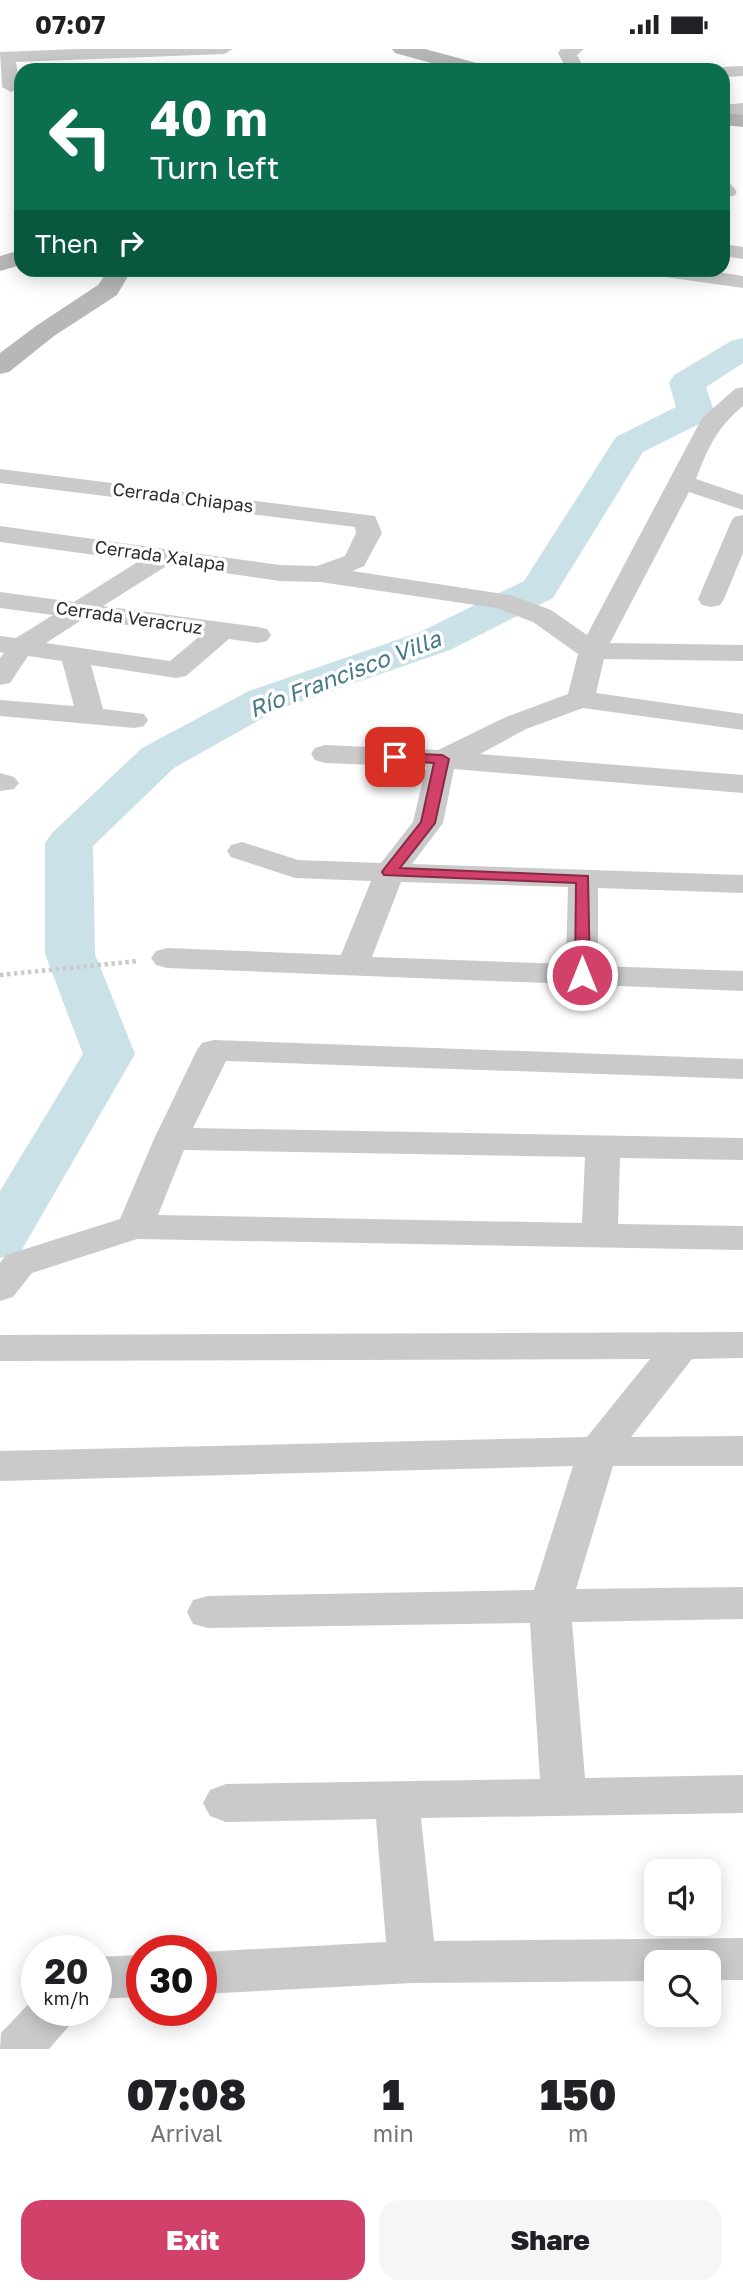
<!DOCTYPE html>
<meta charset="utf-8">
<style>
body{margin:0;font-family:"Golos Text",sans-serif;background:#f6f6f6;color:#202124;height:100vh;display:flex;flex-direction:column;font-size:26px;white-space:nowrap}
*{box-sizing:border-box;margin:0}
p{font-size:23px;color:#757577}
.icon{flex:none;width:38px;height:38px;fill:none;stroke:currentColor;stroke-width:2;stroke-linecap:round;stroke-linejoin:round}
.map{position:relative;height:2000px;overflow:hidden}
.drawer{display:flex;flex-direction:column;background:#fff;flex:1}
.drawer>*{flex:none}
.hud{position:absolute;left:14px;top:14px;width:716px;height:214px;border-radius:21px;box-shadow:0 4px 18px #0003;background:#0b6e4f;color:#fff;overflow:hidden}
.controls{position:absolute;left:644px;top:1810px;display:grid;gap:14px}
.controls a{display:grid;place-items:center;width:77px;height:77px;border-radius:14px;background:#fff;box-shadow:0 4px 18px #0003;font-size:35px}
.speed{position:absolute;left:21px;top:1886px;display:flex;gap:14px;font-size:35px;font-weight:700;text-align:center}
.speed>*{display:grid;place-content:center;width:91px;height:91px;border-radius:50%;background:#fff;box-shadow:0 4px 18px #0003;line-height:1}
.speed small{font-size:18px;font-weight:400}
.speed .limit{border:10px solid #d22;background:#fff;color:#111}
.pin{position:absolute;display:grid;place-items:center;width:60px;height:60px;color:#fff;margin:-30px;border-radius:14px;box-shadow:0 4px 10px #0006}
.me{position:absolute;width:77px;margin:-38px;rotate:0deg;stroke-linejoin:round;filter:drop-shadow(0 0 5px #0008)}
.turn{display:flex;align-items:center;gap:24px;height:147px;padding:0 21px;font-size:32px}
.turn .icon{width:91px;height:91px;stroke-width:2.5}
.turn b{display:block;font-size:49px;line-height:60px}
.then{display:flex;align-items:center;height:66px;padding:0 21px;background:#0003;gap:14px;font-size:26px}
.eta{display:flex;justify-content:space-evenly;align-items:center;height:119px;text-align:center}
.eta b{font-size:42px;font-weight:800;line-height:49px}
.action{display:flex;gap:14px;margin-top:auto;padding:14px 21px}
.action a{flex:1;height:80px;border-radius:21px;background:#d24169;color:#fff;font-size:28px;font-weight:800;line-height:80px;text-align:center}
.action a+a{background:#f6f6f6;color:#202124}
.status{display:flex;justify-content:space-between;align-items:center;height:49px;padding:0 35px;background:#fff;direction:ltr}
.status svg{height:19px;fill:currentColor}
.map>svg:first-child{display:block}
</style>
<div class="status"><b>07:07</b><svg viewBox="0 0 49 12"><path d="M0 12V9h3v3zM5 12V6h3v6zM10 12V3h3v9zM15 12V0h3v12zM26 1h20v11H26zM47 4h2v5h-2z"/></svg></div>
<div class="map">
<svg width="743" height="2000" viewBox="0 0 743 2000">
<rect width="100%" height="100%" fill="#fff"/>
<g fill="none" stroke-linecap="round" stroke-linejoin="round">
<path fill="#cae2e7" fill-rule="evenodd" d="M 743,289 L 743,314 L 706,338 L 714,362 L 709,370 L 643,403 L 553,549 L 450,601 L 279,660 L 174,719 L 93,797 L 95,905 L 135,1005 L 20,1204 L 0,1209 L 0,1142 L 83,1005 L 45,905 L 45,794 L 52,784 L 142,699 L 249,642 L 420,583 L 524,532 L 616,388 L 676,358 L 669,334 L 674,326 L 731,292 Z"/>
<path stroke="#cacaca" stroke-width="4.5" stroke-dasharray="3.5 3.5" stroke-linecap="butt" d="M 0,926 L 138,912"/>
<g fill="#cacaca" fill-rule="evenodd">
<path d="M 77,0 L 233,0 L 224,5 L 16,13 L 20,38 L 11,43 L 2,38 L 0,3 Z"/>
<path d="M 561,0 L 584,0 L 577,6 L 585,21 L 567,21 L 558,4 Z"/>
<path d="M 743,17 L 743,27 L 723,28 L 723,21 L 715,21 L 723,18 Z"/>
<path d="M 743,54 L 743,66 L 723,66 L 723,56 Z"/>
<path d="M 723,132 C 730,134 733,137 737,143 L 734,147 L 723,148 Z"/>
<path d="M 723,195 L 743,198 L 743,210 L 723,207 Z"/>
<path d="M 641,220 L 699,220 L 743,227 L 743,239 L 651,226 Z"/>
<path d="M 743,338 L 743,357 C 717,378 708,399 696,430 L 743,446 L 743,461 L 689,443 L 610,594 L 743,596 L 743,612 L 604,610 L 596,644 L 743,665 L 743,681 L 583,659 L 526,680 L 480,705 L 743,726 L 743,744 L 454,720 L 443,774 L 412,815 L 743,826 L 743,844 L 598,839 L 598,917 L 743,922 L 743,942 L 167,919 L 156,916 L 151,909 L 156,902 L 167,899 L 341,906 L 371,832 L 295,829 L 231,808 L 227,802 L 231,796 L 242,793 L 298,811 L 381,814 L 413,773 L 426,718 L 325,714 L 315,711 L 311,705 L 315,699 L 325,696 L 438,701 L 506,668 L 568,645 L 578,605 L 533,573 L 496,559 L 320,533 L 280,532 L 168,516 L 103,557 L 258,578 L 267,580 L 271,586 L 267,592 L 258,594 L 229,590 L 186,627 L 176,629 L 91,616 L 103,660 L 144,665 L 148,671 L 144,677 L 134,679 L 0,667 L 0,651 L 74,657 L 62,612 L 28,607 L 10,634 L 0,636 L 0,609 L 4,604 L 0,603 L 0,587 L 16,589 L 53,566 L 0,559 L 0,543 L 74,553 L 139,512 L 0,493 L 0,477 L 280,516 L 317,517 L 345,507 L 356,484 L 355,478 L 0,434 L 0,420 L 375,467 L 382,484 L 364,517 L 352,522 L 510,546 L 551,561 L 587,586 L 702,369 L 735,340 ZM 83,570 L 201,586 L 170,612 L 46,594 ZM 401,833 L 568,838 L 566,915 L 372,908 Z"/>
<path d="M 743,466 L 743,504 L 724,550 L 720,556 L 711,558 L 702,556 L 698,550 L 731,473 L 734,468 Z"/>
<path d="M 0,724 L 14,728 L 19,734 L 14,740 L 0,742 Z"/>
<path d="M 214,991 L 743,1010 L 743,1030 L 226,1012 L 193,1079 L 743,1089 L 743,1111 L 620,1109 L 618,1175 L 743,1177 L 743,1201 L 137,1190 L 32,1224 L 13,1248 L 0,1252 L 0,1214 L 6,1206 L 120,1170 L 154,1090 L 197,1001 L 202,994 ZM 184,1101 L 585,1108 L 582,1174 L 158,1166 Z"/>
<path d="M 743,1283 L 743,1309 L 692,1310 L 631,1388 L 743,1387 L 743,1417 L 613,1417 L 576,1540 L 743,1538 L 743,1570 L 572,1573 L 585,1729 L 743,1726 L 743,1764 L 421,1769 L 434,1892 L 743,1889 L 743,1931 L 709,1931 L 709,1913 L 656,1913 L 656,1932 L 412,1934 L 201,1945 L 201,1903 L 386,1893 L 376,1770 L 226,1773 L 210,1767 L 203,1754 L 210,1741 L 226,1735 L 540,1730 L 530,1574 L 208,1579 L 193,1575 L 187,1563 L 193,1551 L 208,1547 L 534,1541 L 573,1417 L 0,1432 L 0,1402 L 587,1388 L 650,1310 L 0,1312 L 0,1286 Z"/>
<path d="M 142,1906 L 142,1948 L 96,1950 L 96,1908 Z"/>
<path d="M 37,1946 L 37,1962 L 76,1962 L 69,1977 L 49,2000 L 0,2000 L 1,1984 Z"/>
</g>
<g fill="#b7b7b7" fill-rule="evenodd">
<path d="M 392,0 L 425,0 L 488,17 L 491,21 L 457,21 L 395,4 Z"/>
<path d="M 723,64 L 743,66 L 743,78 L 723,76 Z"/>
<path d="M 21,201 L 21,216 L 0,222 L 0,207 Z"/>
<path d="M 101,220 L 125,220 L 127,229 L 117,246 L 54,287 L 9,323 L 0,325 L 0,304 L 36,277 L 98,236 L 103,229 Z"/>
</g>
</g>
<path fill="#d24169" stroke="#882a44" stroke-width="2" d="M 395,704 L 442,706 L 449,710 L 435,774 L 400,819 L 588,827 L 590,926 L 588,929 L 577,929 L 575,926 L 576,834 L 384,826 L 382,823 L 384,820 L 421,773 L 434,714 L 390,711 L 388,708 Z"/>
<g text-anchor="middle" stroke-width="7" stroke-linejoin="round" paint-order="stroke">
<g font-size="18" fill="#2d2d2d" stroke="#fff">
<text transform="translate(183 449) rotate(7)" y="6">Cerrada Chiapas</text>
<text transform="translate(160 507) rotate(8)" y="6">Cerrada Xalapa</text>
<text transform="translate(129 569) rotate(8)" y="6">Cerrada Veracruz</text>
</g>
<g font-size="23" font-style="italic" fill="#447a87" stroke="#fff">
<text transform="translate(345 625) rotate(-21)" y="8">Río Francisco Villa</text>
</g>
</g>
</svg>
<div class="controls">
<a><svg class="icon" aria-label="sound" viewBox="0 0 24 24"><path d="M4 9h4l5-4v14l-5-4H4zM17 9q2 3 0 6"/></svg></a>
<a><svg class="icon" aria-label="search" viewBox="0 0 24 24"><circle cx="10" cy="10" r="6"/><path d="M15 15l6 6"/></svg></a>
</div>
<div class="speed"><div>20<small>km/h</small></div><div class="limit">30</div></div>
<div class="pin" style="left:395px;top:708px;background:#d93025"><svg class="icon" aria-label="arrive" viewBox="0 0 24 24"><path d="M6 21V4h12l-3 4 3 4H6"/></svg></div>
<svg class="me" style="left:582px;top:926px" viewBox="-20 -20 40 40"><circle r="17" fill="#d24169" stroke="#fff" stroke-width="3"/><path d="M0-11L8 9 0 5-8 9z" fill="#fff"/></svg>
<div class="hud">
<div class="turn"><svg class="icon" aria-label="left" viewBox="0 0 24 24"><path d="M17 20v-9H6M10 6l-5 5 5 5"/></svg><div><b>40 m</b>Turn left</div></div>
<div class="then">Then<svg class="icon" aria-label="right" viewBox="0 0 24 24"><path d="M7 20v-9h11M14 6l5 5-5 5"/></svg></div>
</div>
</div>
<section class="drawer">
<div class="eta">
<div><b>07:08</b><p>Arrival</p></div>
<div><b>1</b><p>min</p></div>
<div><b>150</b><p>m</p></div>
</div>
<div class="action"><a>Exit</a><a>Share</a></div>
</section>
